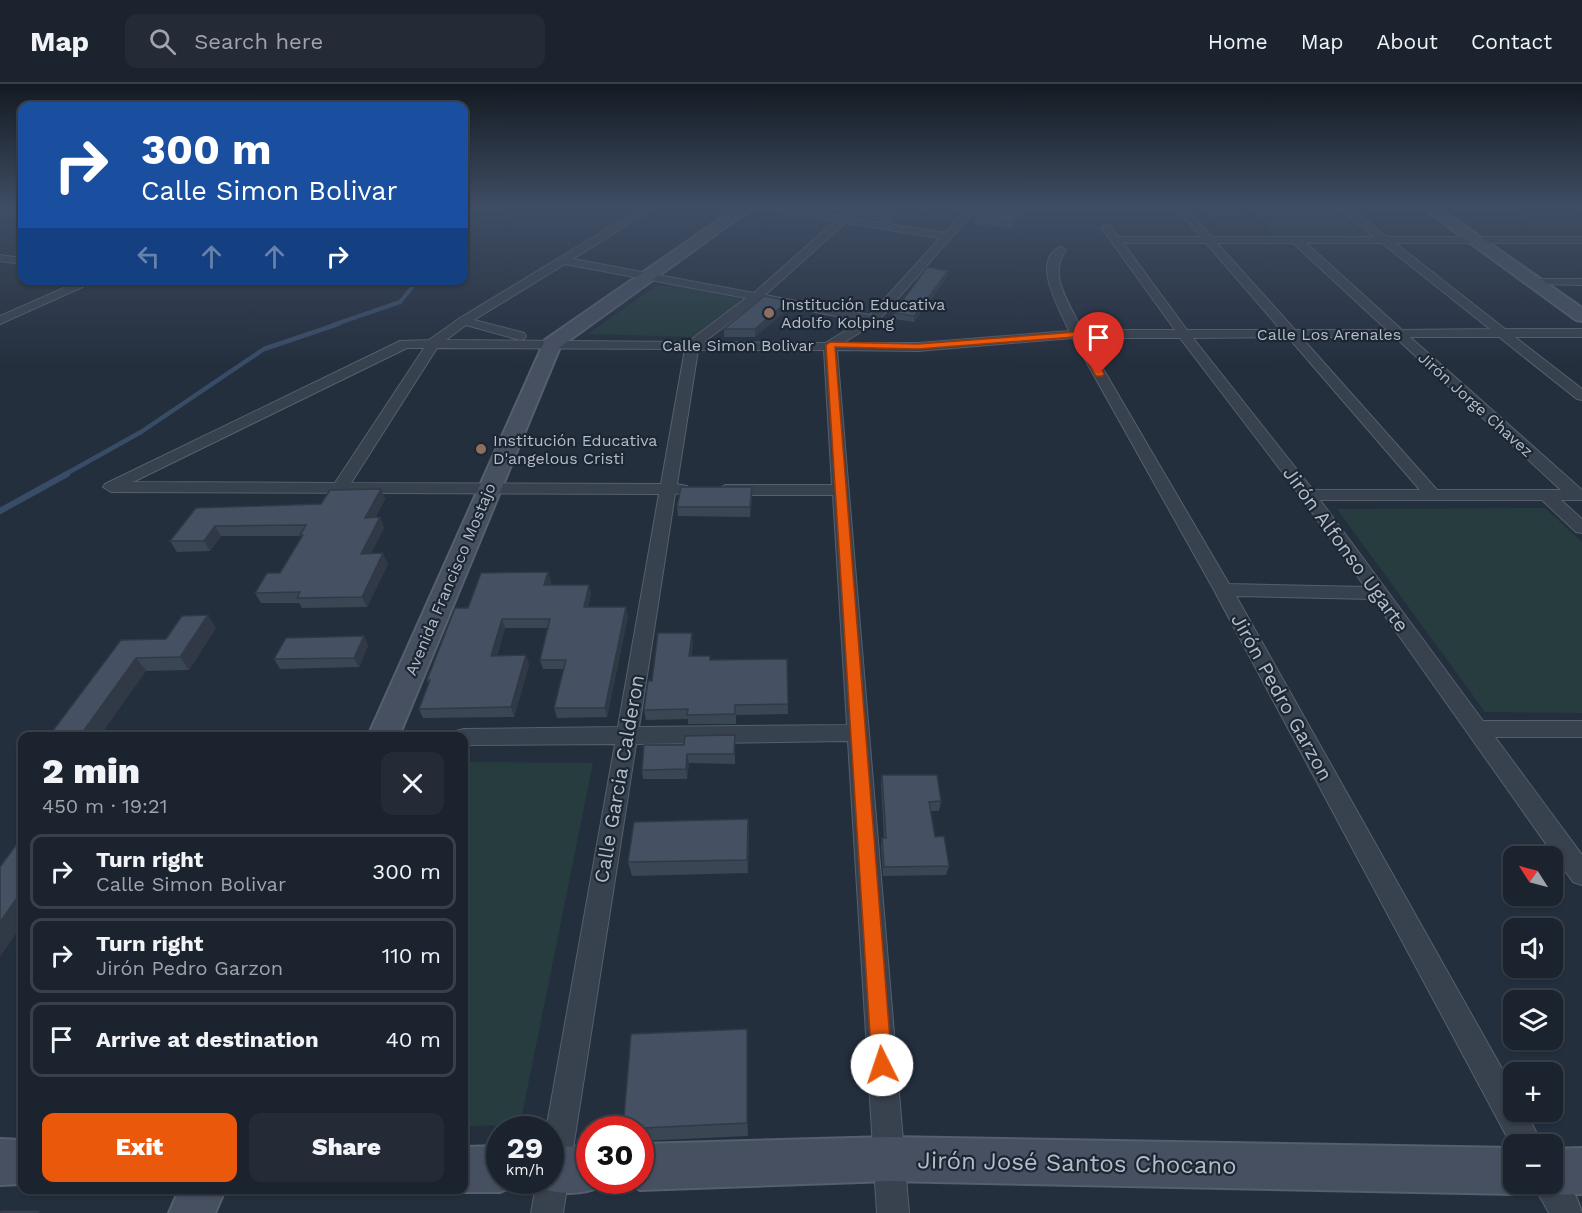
<!DOCTYPE html>
<meta charset="utf-8">
<style>
body{margin:0;font-family:"Work Sans",sans-serif;background:#242b36;color:#f1f3f6;height:100vh;display:flex;flex-direction:column;font-size:22px;white-space:nowrap}
*{box-sizing:border-box;margin:0}
p{font-size:20px;color:#a0a4aa}
.icon{flex:none;width:33px;height:33px;fill:none;stroke:currentColor;stroke-width:2;stroke-linecap:round;stroke-linejoin:round}
.map{position:relative;flex:1;overflow:hidden}
.side{position:absolute;left:18px;top:648px;width:450px;height:462px;display:flex;flex-direction:column;background:#1b232e;border-radius:12px;box-shadow:0 2px 4px #0004,0 0 0 2px #39404a}
.side>*{flex:none}
.hud{position:absolute;left:18px;top:18px;width:450px;height:183px;border-radius:12px;box-shadow:0 2px 4px #0004,0 0 0 2px #39404a;background:#1a4fa0;color:#fff;overflow:hidden}
.needle{width:39px;rotate:306deg}
.tools{position:absolute;left:1503px;top:762px;display:grid;gap:12px}
.tools a{display:grid;place-items:center;width:60px;height:60px;border-radius:12px;background:#1b232e;box-shadow:0 2px 4px #0004,0 0 0 2px #39404a;font-size:30px}
.speed{position:absolute;left:486px;top:1032px;display:flex;gap:12px;font-size:30px;font-weight:700;text-align:center}
.speed>*{display:grid;place-content:center;width:78px;height:78px;border-radius:50%;background:#1b232e;box-shadow:0 2px 4px #0004,0 0 0 2px #39404a;line-height:1}
.speed small{font-size:15px;font-weight:400}
.speed .limit{border:9px solid #d22;background:#fff;color:#111}
.pin{position:absolute;display:grid;place-items:center;width:51px;height:51px;color:#fff;margin:-62px -26px;border-radius:50% 50% 50% 0;rotate:-45deg;box-shadow:0 0 6px #0007}
.pin .icon{rotate:45deg}
.me{position:absolute;width:66px;margin:-33px;rotate:356deg;stroke-linejoin:round;filter:drop-shadow(0 0 4px #0008)}
.turn{display:flex;align-items:center;gap:21px;height:126px;padding:0 24px;font-size:27px}
.turn .icon{width:78px;height:78px;stroke-width:2.5}
.turn b{display:block;font-size:42px;line-height:51px}
.lanes{display:flex;align-items:center;height:57px;padding:0 24px;background:#0003;justify-content:center;gap:30px;direction:ltr}
.lanes .off{opacity:.35}
.round{display:grid;place-items:center;flex:none;width:63px;height:63px;border-radius:12px;background:#242b36}
.overview{display:flex;align-items:center;justify-content:space-between;height:102px;padding:0 24px}
h1{font-size:36px;font-weight:800;line-height:45px}
.cta{display:flex;gap:12px;margin-top:auto;padding:12px 24px}
.cta a{flex:1;height:69px;border-radius:12px;background:#ea580c;color:#fff;font-size:24px;font-weight:800;line-height:69px;text-align:center}
.cta a+a{background:#242b36;color:#f1f3f6}
ul{padding:0;list-style:none}
li{display:flex;align-items:center;gap:18px;height:75px;margin:0 12px 9px;padding:0 12px;border:3px solid #39404a;border-radius:12px}
li div{flex:1}
li b{display:block;font-size:22px}
li em{font-style:normal}
header{display:flex;align-items:center;gap:36px;box-sizing:border-box;height:84px;padding:0 30px;background:#1b232e;border-bottom:2px solid #39404a}
header strong{font-size:28px}
nav{display:flex;gap:33px;margin-inline-start:auto;font-size:21px}
.search{width:420px;height:54px;background:#242b36;display:flex;align-items:center;gap:15px;box-sizing:border-box;padding:0 21px;border-radius:12px;color:#a0a4aa;font-size:22px}
.map>svg:first-child{display:block}
</style>
<header>
<strong>Map</strong>
<div class="search"><svg class="icon" aria-label="search" viewBox="0 0 24 24"><circle cx="10" cy="10" r="6"/><path d="M15 15l6 6"/></svg>Search here</div>
<nav><a>Home</a><a>Map</a><a>About</a><a>Contact</a></nav>
</header>
<div class="map">
<svg width="1582" height="1129" viewBox="0 0 1582 1129">
<rect width="100%" height="100%" fill="#242f3e"/>
<g fill="#263c3f">
<path d="M 1202,122 L 1236,122 L 1252,140 L 1216,140 Z"/>
<path d="M 1244,122 L 1332,122 L 1367,151 L 1273,150 Z"/>
<path d="M 673,201 L 738,214 L 743,218 L 697,253 L 588,250 L 656,202 Z"/>
<path d="M 1545,424 L 1582,458 L 1582,629 L 1485,628 L 1337,425 Z"/>
<path d="M 464,678 L 593,679 L 520,1041 L 464,1042 Z"/>
</g>
<g fill="none" stroke-linecap="round" stroke-linejoin="round">
<g stroke="#394c67" stroke-width="4">
<path d="M 464,142 L 477,122"/>
<path d="M 333,241 L 400,218 L 418,196"/>
</g>
<path stroke="#394c67" stroke-width="4.5" d="M 64,391 L 141,348 L 264,265 L 338,240"/>
<path stroke="#394c67" stroke-width="6" d="M 0,427 L 67,390"/>
<defs>
<g id="street">
<path d="M 14,122 L 22,122 L 22,125 L 0,134 L 0,127 Z"/>
<path d="M 645,122 L 657,122 L 573,175 L 754,209 L 835,137 L 761,125 L 756,122 L 779,122 L 841,132 L 852,122 L 863,122 L 851,134 L 945,149 L 969,122 L 979,122 L 877,238 L 843,259 L 918,259 L 1069,247 C 1061,227 1029,175 1061,163 L 1066,166 C 1047,191 1070,220 1082,246 L 1175,246 L 1101,143 L 1110,141 L 1118,153 L 1201,153 L 1174,122 L 1184,122 L 1212,153 L 1374,153 L 1336,122 L 1347,122 L 1387,153 L 1582,153 L 1582,159 L 1395,159 L 1505,245 L 1582,245 L 1582,253 L 1515,253 L 1582,305 L 1582,316 L 1577,315 L 1499,253 L 1410,253 L 1582,406 L 1582,416 L 1561,416 L 1582,435 L 1582,449 L 1576,448 L 1542,416 L 1320,416 L 1483,637 L 1582,637 L 1582,653 L 1495,653 L 1582,771 L 1582,801 L 1573,798 L 1373,515 L 1236,512 L 1514,1006 L 1514,1028 L 1526,1028 L 1542,1060 L 1514,1060 L 1514,1066 L 1214,506 L 1073,254 L 918,267 L 837,266 L 909,1129 L 877,1129 L 848,657 L 636,660 L 563,1129 L 531,1129 L 537,1096 L 550,1096 L 550,1046 L 546,1046 L 615,660 L 464,661 L 464,652 L 454,652 L 456,647 L 464,645 L 618,643 L 659,410 L 111,408 L 103,403 L 105,400 L 400,257 L 429,256 L 460,234 ZM 845,139 L 940,154 L 870,231 L 765,211 ZM 1123,159 L 1206,159 L 1281,246 L 1187,246 ZM 1217,159 L 1293,159 L 1387,246 L 1295,246 ZM 1306,159 L 1382,159 L 1490,245 L 1402,246 ZM 565,180 L 746,214 L 688,258 L 446,256 L 466,241 L 520,256 L 524,255 L 526,252 L 524,249 L 474,236 ZM 758,217 L 862,237 L 825,259 L 704,258 ZM 1288,253 L 1420,406 L 1313,406 L 1193,254 ZM 1301,253 L 1395,253 L 1561,406 L 1437,406 ZM 1085,254 L 1180,254 L 1302,414 L 1365,503 L 1229,500 ZM 407,264 L 424,264 L 335,399 L 133,398 ZM 437,264 L 685,265 L 661,400 L 351,399 ZM 698,266 L 824,266 L 832,401 L 725,401 L 717,406 L 725,411 L 833,411 L 847,641 L 639,643 L 675,410 L 687,408 L 689,405 L 687,402 L 677,400 Z"/>
<path d="M 0,171 L 22,174 L 22,180 L 0,177 Z"/>
<path d="M 1534,195 L 1582,195 L 1582,201 L 1530,200 L 1528,198 Z"/>
<path d="M 82,196 L 98,196 L 0,240 L 0,232 Z"/>
<path d="M 1552,1086 C 1566,1091 1579,1115 1582,1129 L 1549,1129 L 1533,1100 L 1552,1100 Z"/>
</g>
<g id="secondary">
<path d="M 739,122 L 755,122 L 560,263 L 399,652 L 368,652 L 545,256 Z"/>
<path d="M 1420,122 L 1436,122 L 1582,224 L 1582,237 L 1576,236 Z"/>
<path d="M 889,1053 L 1514,1064 L 1514,1100 L 1532,1100 L 1530,1103 L 1514,1110 L 889,1097 L 640,1106 L 623,1096 L 640,1096 L 640,1060 Z"/>
<path d="M 0,1055 L 22,1056 L 22,1100 L 0,1101 Z"/>
<path d="M 500,1062 L 500,1096 L 518,1096 L 516,1101 L 500,1108 L 464,1108 L 459,1106 L 464,1106 L 464,1063 Z"/>
<path d="M 590,1062 L 590,1096 L 608,1096 L 606,1101 C 583,1111 557,1112 534,1102 L 532,1096 L 550,1096 L 550,1063 Z"/>
<path d="M 1582,1064 L 1582,1110 L 1552,1111 L 1536,1104 L 1534,1100 L 1552,1100 L 1552,1065 Z"/>
<path d="M 179,1106 L 225,1106 L 215,1129 L 169,1129 Z"/>
</g>
</defs>
<use href="#street" stroke="#565f6c" stroke-width="2"/>
<use href="#secondary" stroke="#565f6c" stroke-width="4"/>
<use href="#street" fill="#38414e" fill-rule="evenodd"/>
<use href="#secondary" fill="#465061" fill-rule="evenodd"/>
</g>
<g fill="#3b4654">
<path d="M 866,122 L 942,122 L 936,127 L 908,122 L 893,138 L 860,133 L 860,127 Z"/>
<path d="M 1027,122 L 1012,145 L 974,140 L 975,133 Z"/>
<path d="M 948,192 L 914,238 L 894,235 L 894,229 Z"/>
<path d="M 788,217 L 788,225 L 755,253 L 724,253 L 724,245 Z"/>
<path d="M 381,405 L 385,415 L 375,434 L 380,433 L 384,444 L 371,469 L 388,480 L 367,523 L 302,524 L 299,519 L 261,519 L 255,509 L 280,489 L 302,454 L 300,452 L 221,452 L 210,467 L 177,468 L 170,457 L 196,424 L 321,420 Z"/>
<path d="M 752,413 L 750,433 L 678,432 L 677,423 Z"/>
<path d="M 548,488 L 551,498 L 550,501 L 589,501 L 591,510 L 588,523 L 628,532 L 607,633 L 557,634 L 554,624 L 564,585 L 543,585 L 540,576 L 548,544 L 505,544 L 497,572 L 526,571 L 529,581 L 514,633 L 423,634 L 419,625 L 429,600 L 427,596 Z"/>
<path d="M 216,544 L 189,586 L 146,587 L 121,556 L 166,555 Z"/>
<path d="M 364,552 L 368,562 L 359,583 L 280,585 L 274,575 Z"/>
<path d="M 693,558 L 691,572 L 710,572 L 710,576 L 787,575 L 788,630 L 736,631 L 736,640 L 688,640 L 688,635 L 646,636 L 644,626 L 652,597 Z"/>
<path d="M 644,661 L 735,661 L 735,680 L 689,679 L 687,695 L 643,695 L 642,686 Z"/>
<path d="M 882,691 L 941,717 L 939,727 L 931,727 L 935,753 L 949,782 L 946,791 L 883,792 L 881,763 L 882,754 L 884,754 L 881,701 Z"/>
<path d="M 749,749 L 748,789 L 632,792 L 628,778 Z"/>
<path d="M 748,960 L 748,1052 L 640,1057 L 640,1046 L 623,1046 L 623,1045 Z"/>
</g>
<g fill="#303945">
<path d="M 903,122 L 908,122 L 893,138 L 893,132 Z"/>
<path d="M 937,122 L 942,122 L 936,127 Z"/>
<path d="M 1024,122 L 1027,122 L 1012,145 L 1013,138 Z"/>
<path d="M 948,187 L 948,192 L 914,238 L 914,232 Z"/>
<path d="M 788,217 L 788,225 L 755,253 L 755,245 Z"/>
<path d="M 752,403 L 752,413 L 750,433 L 750,423 Z"/>
<path d="M 381,405 L 385,415 L 369,444 L 365,434 Z"/>
<path d="M 380,433 L 384,444 L 366,480 L 361,470 Z"/>
<path d="M 215,442 L 221,452 L 210,467 L 204,457 Z"/>
<path d="M 383,469 L 388,480 L 367,523 L 362,513 Z"/>
<path d="M 548,488 L 551,498 L 547,511 L 544,501 Z"/>
<path d="M 589,501 L 591,510 L 586,533 L 584,523 Z"/>
<path d="M 626,523 L 628,532 L 607,633 L 605,624 Z"/>
<path d="M 208,531 L 216,544 L 189,586 L 180,573 Z"/>
<path d="M 502,535 L 505,544 L 494,581 L 491,572 Z"/>
<path d="M 692,549 L 693,558 L 691,582 L 689,572 Z"/>
<path d="M 364,552 L 368,562 L 359,583 L 354,574 Z"/>
<path d="M 526,571 L 529,581 L 514,633 L 511,623 Z"/>
<path d="M 136,574 L 146,587 L 100,652 L 80,652 Z"/>
<path d="M 687,670 L 689,679 L 687,695 L 686,685 Z"/>
<path d="M 748,735 L 749,749 L 748,789 L 747,776 Z"/>
<path d="M 22,807 L 22,841 L 0,873 L 0,838 Z"/>
<path d="M 747,945 L 748,960 L 748,1052 L 747,1039 Z"/>
</g>
<g fill="#455162" stroke="#303945" stroke-width="1.5">
<path d="M 866,122 L 903,122 L 893,132 L 860,127 Z"/>
<path d="M 984,122 L 1024,122 L 1013,138 L 975,133 Z"/>
<path d="M 927,183 L 948,187 L 914,232 L 894,229 Z"/>
<path d="M 764,212 L 788,217 L 755,245 L 724,245 Z"/>
<path d="M 681,403 L 752,403 L 750,423 L 677,423 Z"/>
<path d="M 381,405 L 365,434 L 380,433 L 361,470 L 383,469 L 362,513 L 297,514 L 300,508 L 255,509 L 267,489 L 280,489 L 303,451 L 300,451 L 306,441 L 215,442 L 204,457 L 170,457 L 196,424 L 321,420 L 330,406 Z"/>
<path d="M 548,488 L 544,501 L 589,501 L 584,523 L 626,523 L 605,624 L 554,624 L 566,576 L 540,576 L 550,535 L 502,535 L 491,572 L 526,571 L 511,623 L 419,625 L 430,596 L 427,596 L 455,524 L 468,524 L 481,489 Z"/>
<path d="M 208,531 L 180,573 L 136,574 L 80,652 L 49,652 L 121,556 L 166,555 L 182,532 Z"/>
<path d="M 658,549 L 692,549 L 689,572 L 710,572 L 710,576 L 787,575 L 788,620 L 735,621 L 735,630 L 687,631 L 688,625 L 644,626 L 648,597 L 652,597 Z"/>
<path d="M 364,552 L 354,574 L 274,575 L 286,554 Z"/>
<path d="M 735,651 L 734,670 L 687,670 L 686,685 L 642,686 L 644,661 L 684,661 L 685,652 Z"/>
<path d="M 882,691 L 937,691 L 941,717 L 929,718 L 935,753 L 944,752 L 949,782 L 884,783 L 882,754 L 886,754 Z"/>
<path d="M 748,735 L 747,776 L 628,778 L 634,738 Z"/>
<path d="M 22,753 L 22,807 L 0,838 L 0,783 Z"/>
<path d="M 747,945 L 747,1039 L 623,1045 L 631,950 Z"/>
<path d="M 0,1127 L 39,1127 L 38,1129 L 0,1129 Z"/>
</g>
<linearGradient id="sky" x2="0" y2="1"><stop stop-color="#141a22"/><stop offset="0.44" stop-color="#3f4d63"/><stop offset="1" stop-color="#3f4d63" stop-opacity="0"/></linearGradient>
<rect width="1582" height="280" fill="url(#sky)"/>
<path fill="#ea580c" stroke="#983908" stroke-width="1.5" d="M 1077,248 L 1081,250 L 1104,290 L 1102,292 L 1096,292 L 1074,253 L 918,265 L 835,263 L 892,981 L 889,988 L 882,991 L 875,988 L 872,981 L 826,261 L 830,258 L 918,260 Z"/>
<g fill="#8d6e63" stroke="#1d2633" stroke-width="2">
<circle cx="769" cy="229" r="6"/>
<circle cx="481" cy="365" r="6"/>
</g>
<g text-anchor="middle" stroke-width="4.5" stroke-linejoin="round" paint-order="stroke">
<g font-size="16" fill="#b4bcc9" stroke="#1d2633" text-anchor="start">
<text x="781" y="226">Institución Educativa<tspan x="781" dy="18">Adolfo Kolping</tspan></text>
<text x="493" y="362">Institución Educativa<tspan x="493" dy="18">D'angelous Cristi</tspan></text>
</g>
<g font-size="16" fill="#b4bcc9" stroke="#1d2633">
<text x="1329" y="256">Calle Los Arenales</text>
<text x="738" y="267">Calle Simon Bolivar</text>
<text transform="translate(1476 320) rotate(42)" y="6">Jirón Jorge Chavez</text>
<text transform="translate(450 495) rotate(-67)" y="6">Avenida Francisco Mostajo</text>
</g>
<g font-size="20" fill="#b4bcc9" stroke="#1d2633">
<text transform="translate(1346 465) rotate(54)" y="7">Jirón Alfonso Ugarte</text>
<text transform="translate(1282 613) rotate(61)" y="7">Jirón Pedro Garzon</text>
<text transform="translate(619 695) rotate(-80)" y="7">Calle Garcia Calderon</text>
</g>
<g font-size="24" fill="#b4bcc9" stroke="#1d2633">
<text transform="translate(1077 1079) rotate(1)" y="8">Jirón José Santos Chocano</text>
</g>
</g>
</svg>
<div class="tools">
<a><svg class="needle" viewBox="-14 -14 28 28"><path d="M0-13l5 13h-10z" fill="#e53935"/><path d="M0 13l5-13h-10z" fill="#a0a4aa"/></svg></a>
<a><svg class="icon" aria-label="sound" viewBox="0 0 24 24"><path d="M4 9h4l5-4v14l-5-4H4zM17 9q2 3 0 6"/></svg></a>
<a><svg class="icon" aria-label="layers" viewBox="0 0 24 24"><path d="M12 4l9 5-9 5-9-5zM3 14l9 5 9-5"/></svg></a>
<a>+</a>
<a>−</a>
</div>
<div class="speed"><div>29<small>km/h</small></div><div class="limit">30</div></div>
<div class="pin" style="left:1099px;top:290px;background:#d93025"><svg class="icon" aria-label="arrive" viewBox="0 0 24 24"><path d="M6 21V4h12l-3 4 3 4H6"/></svg></div>
<svg class="me" style="left:882px;top:981px" viewBox="-20 -20 40 40"><circle r="19" fill="#fff"/><path d="M0-13L10 11 0 6-10 11z" fill="#ea580c"/></svg>
<div class="hud">
<div class="turn"><svg class="icon" aria-label="right" viewBox="0 0 24 24"><path d="M7 20v-9h11M14 6l5 5-5 5"/></svg><div><b>300 m</b>Calle Simon Bolivar</div></div>
<div class="lanes"><svg class="icon off" aria-label="left" viewBox="0 0 24 24"><path d="M17 20v-9H6M10 6l-5 5 5 5"/></svg><svg class="icon off" aria-label="ahead" viewBox="0 0 24 24"><path d="M12 20V5M6 11l6-6 6 6"/></svg><svg class="icon off" aria-label="ahead" viewBox="0 0 24 24"><path d="M12 20V5M6 11l6-6 6 6"/></svg><svg class="icon" aria-label="right" viewBox="0 0 24 24"><path d="M7 20v-9h11M14 6l5 5-5 5"/></svg></div>
</div>
<section class="side">
<div class="overview"><div><h1>2 min</h1><p>450 m · 19:21</p></div><a class="round"><svg class="icon" aria-label="close" viewBox="0 0 24 24"><path d="M6 6l12 12M18 6L6 18"/></svg></a></div>
<ul>
<li><svg class="icon" aria-label="right" viewBox="0 0 24 24"><path d="M7 20v-9h11M14 6l5 5-5 5"/></svg><div><b>Turn right</b><p>Calle Simon Bolivar</p></div><em>300 m</em></li>
<li><svg class="icon" aria-label="right" viewBox="0 0 24 24"><path d="M7 20v-9h11M14 6l5 5-5 5"/></svg><div><b>Turn right</b><p>Jirón Pedro Garzon</p></div><em>110 m</em></li>
<li><svg class="icon" aria-label="arrive" viewBox="0 0 24 24"><path d="M6 21V4h12l-3 4 3 4H6"/></svg><div><b>Arrive at destination</b></div><em>40 m</em></li>
</ul>
<div class="cta"><a>Exit</a><a>Share</a></div>
</section>
</div>
